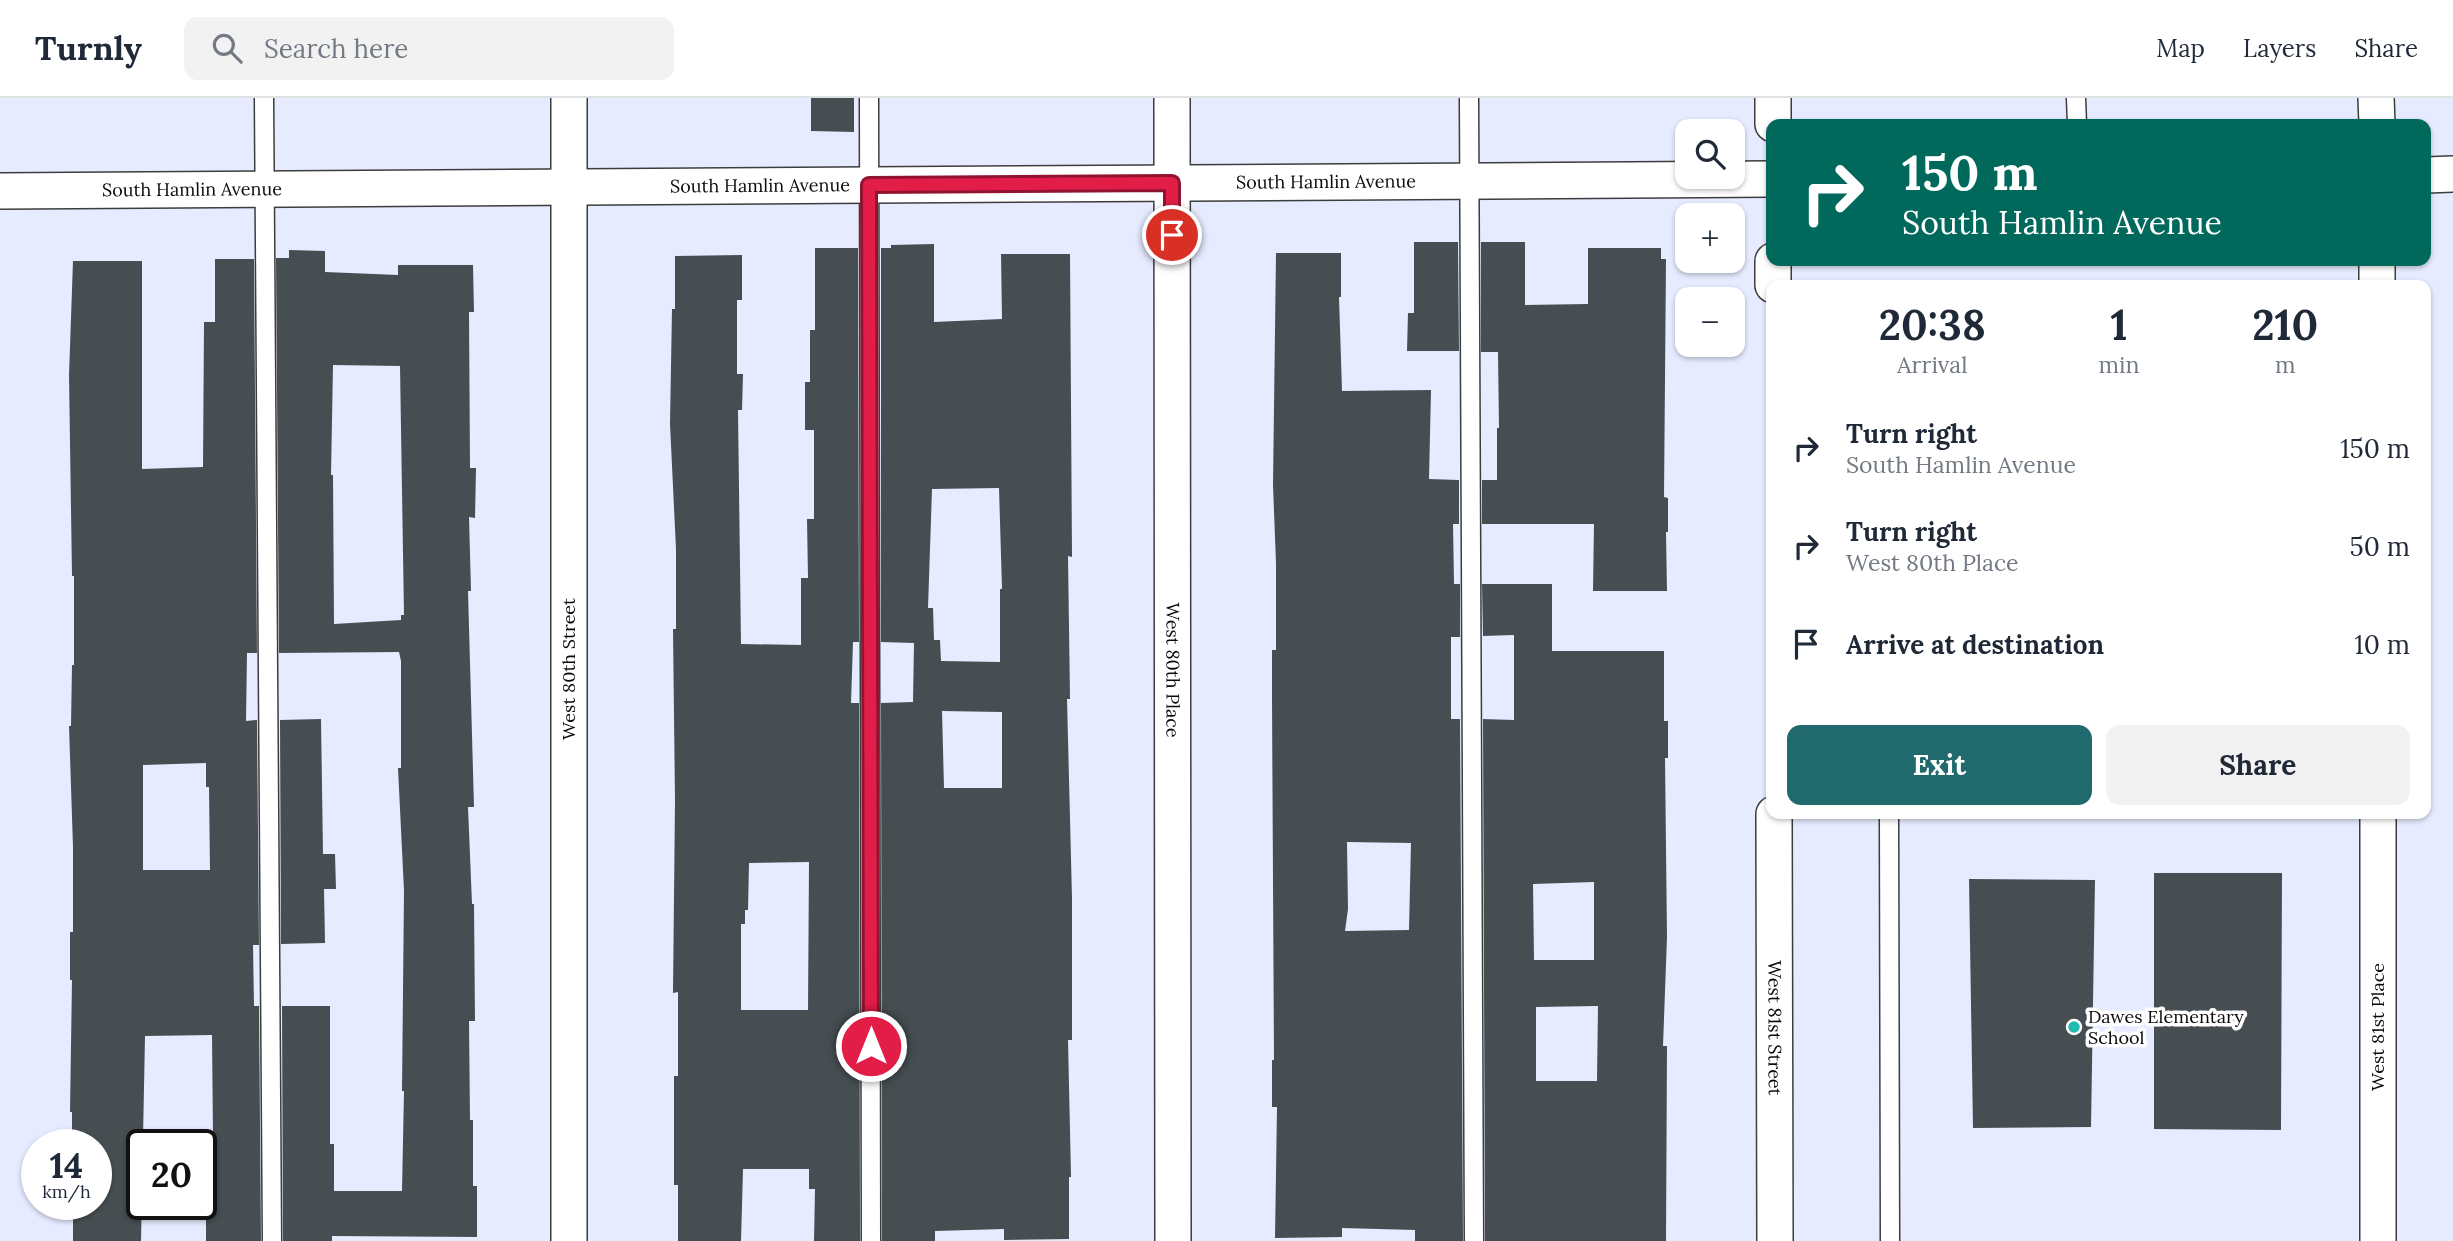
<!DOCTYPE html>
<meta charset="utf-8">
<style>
body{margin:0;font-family:Lora,serif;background:#f2f2f3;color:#1f2937;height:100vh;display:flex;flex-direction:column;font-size:26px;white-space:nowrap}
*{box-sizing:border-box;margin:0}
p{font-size:23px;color:#747a83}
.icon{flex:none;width:38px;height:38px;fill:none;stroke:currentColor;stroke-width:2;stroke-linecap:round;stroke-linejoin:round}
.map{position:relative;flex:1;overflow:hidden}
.sheet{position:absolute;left:1766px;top:182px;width:665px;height:539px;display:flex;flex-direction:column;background:#fff;border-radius:14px;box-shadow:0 2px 5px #0004}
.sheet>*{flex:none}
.guide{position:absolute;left:1766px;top:21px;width:665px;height:147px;border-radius:14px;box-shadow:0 2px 5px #0004;background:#00695c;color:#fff;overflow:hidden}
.controls{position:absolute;left:1675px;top:21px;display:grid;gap:14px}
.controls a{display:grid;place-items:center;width:70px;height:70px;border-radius:14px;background:#fff;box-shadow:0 2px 5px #0004;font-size:35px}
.speed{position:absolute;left:21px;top:1031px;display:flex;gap:14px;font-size:35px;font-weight:700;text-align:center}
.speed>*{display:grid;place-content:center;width:91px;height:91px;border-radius:50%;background:#fff;box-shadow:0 2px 5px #0004;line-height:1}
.speed small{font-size:18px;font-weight:400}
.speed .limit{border:4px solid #111;border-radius:10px;background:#fff;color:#111}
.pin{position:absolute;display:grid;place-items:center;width:60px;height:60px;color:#fff;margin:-30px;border:4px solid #fff;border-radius:50%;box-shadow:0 2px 7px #0007}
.me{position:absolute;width:77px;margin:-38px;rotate:0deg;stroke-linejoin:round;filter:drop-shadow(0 0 5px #0008)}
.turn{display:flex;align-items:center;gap:24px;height:147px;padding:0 21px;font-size:32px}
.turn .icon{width:91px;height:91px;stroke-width:2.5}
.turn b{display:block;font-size:49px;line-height:60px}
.eta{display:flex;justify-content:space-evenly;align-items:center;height:119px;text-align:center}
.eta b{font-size:42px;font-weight:800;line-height:49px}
.primary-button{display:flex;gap:14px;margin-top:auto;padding:14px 21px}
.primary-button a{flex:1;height:80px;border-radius:14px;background:#206a6d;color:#fff;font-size:28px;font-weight:800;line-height:80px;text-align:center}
.primary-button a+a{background:#f2f2f3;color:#1f2937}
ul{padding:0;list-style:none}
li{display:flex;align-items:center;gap:21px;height:98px;padding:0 21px}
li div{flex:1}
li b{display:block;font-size:26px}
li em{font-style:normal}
header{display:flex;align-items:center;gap:42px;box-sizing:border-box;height:98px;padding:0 35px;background:#fff;border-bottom:2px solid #e0e1e3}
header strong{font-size:33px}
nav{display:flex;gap:38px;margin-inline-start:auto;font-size:24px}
.search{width:490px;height:63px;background:#f2f2f3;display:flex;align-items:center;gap:18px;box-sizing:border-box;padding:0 24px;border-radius:14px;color:#747a83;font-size:26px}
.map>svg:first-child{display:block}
</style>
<header>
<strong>Turnly</strong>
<div class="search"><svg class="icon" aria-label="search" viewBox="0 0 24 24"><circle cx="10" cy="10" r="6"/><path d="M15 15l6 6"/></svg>Search here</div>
<nav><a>Map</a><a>Layers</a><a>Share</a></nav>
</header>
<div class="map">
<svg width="2453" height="1143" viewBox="0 0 2453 1143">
<rect width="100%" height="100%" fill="#e6ebff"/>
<g fill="#464e52" fill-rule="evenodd">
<path d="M 811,0 L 854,0 L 854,34 L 811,33 Z"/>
<path d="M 1414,144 L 1458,144 L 1459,253 L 1407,253 L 1408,215 L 1414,215 Z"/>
<path d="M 1481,144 L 1525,144 L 1525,207 L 1588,206 L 1588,150 L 1661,150 L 1661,161 L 1666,161 L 1664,399 L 1668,400 L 1668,434 L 1666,434 L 1667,493 L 1593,493 L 1594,426 L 1482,426 L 1482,382 L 1497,382 L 1497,330 L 1499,330 L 1498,254 L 1481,254 Z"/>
<path d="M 934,146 L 934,224 L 1002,221 L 1001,156 L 1070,156 L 1072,459 L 1068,458 L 1070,601 L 1067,601 L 1072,800 L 1072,942 L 1068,942 L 1071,1079 L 1069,1079 L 1069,1141 L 1004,1142 L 1004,1131 L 935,1133 L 935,1143 L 882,1143 L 881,605 L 913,604 L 914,545 L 881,544 L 881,150 L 891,150 L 891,147 ZM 999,390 L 1002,491 L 1000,491 L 1000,564 L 941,563 L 940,542 L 934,542 L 933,510 L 928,510 L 932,391 ZM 942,613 L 1002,614 L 1002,690 L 944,690 Z"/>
<path d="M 815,150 L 858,150 L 859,544 L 853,544 L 851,605 L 859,605 L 860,1143 L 814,1143 L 815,1091 L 809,1091 L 809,1071 L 743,1071 L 741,1143 L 678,1143 L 678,1087 L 674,1087 L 674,978 L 678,978 L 678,894 L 673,895 L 675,703 L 673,531 L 676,531 L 676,451 L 670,326 L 672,211 L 675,211 L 675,158 L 742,157 L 742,202 L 737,202 L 737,276 L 743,276 L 742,312 L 738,312 L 741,546 L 801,547 L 801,480 L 808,480 L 807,421 L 814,421 L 814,332 L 805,332 L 805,284 L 810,284 L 810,232 L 815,232 ZM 809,764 L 808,912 L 741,912 L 741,826 L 745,826 L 745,812 L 748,812 L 749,765 Z"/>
<path d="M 289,152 L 325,153 L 325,174 L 398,177 L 398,167 L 473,167 L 474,214 L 469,214 L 470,370 L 476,370 L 475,420 L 469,419 L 471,493 L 468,493 L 474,709 L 468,709 L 472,806 L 474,806 L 475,923 L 469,923 L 470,1022 L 473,1022 L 473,1088 L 477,1088 L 477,1139 L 332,1138 L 332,1143 L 283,1143 L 282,908 L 330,908 L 330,1046 L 334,1046 L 334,1093 L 402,1093 L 404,993 L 402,993 L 404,793 L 398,670 L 401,670 L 401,563 L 399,554 L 279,555 L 276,160 L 289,160 ZM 333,267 L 400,268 L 404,517 L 401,517 L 401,522 L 334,526 L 333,377 L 331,377 Z"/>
<path d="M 1276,155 L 1341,155 L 1341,199 L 1339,199 L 1342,293 L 1431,292 L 1429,381 L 1459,382 L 1459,426 L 1453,426 L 1454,486 L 1460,486 L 1460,539 L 1451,539 L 1451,621 L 1460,621 L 1463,1143 L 1415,1143 L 1415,1132 L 1342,1130 L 1342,1139 L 1275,1140 L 1277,1009 L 1272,1009 L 1272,962 L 1274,962 L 1272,602 L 1272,552 L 1276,552 L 1276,465 L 1273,387 ZM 1347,744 L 1411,745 L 1409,832 L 1345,833 L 1348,811 Z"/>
<path d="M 215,161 L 254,161 L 257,555 L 247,555 L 246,623 L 257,622 L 259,847 L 253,847 L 254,908 L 259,908 L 261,1143 L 206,1143 L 206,1039 L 213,1039 L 212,937 L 145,938 L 141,1143 L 73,1143 L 73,1106 L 96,1106 L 96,1046 L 72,1046 L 72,1014 L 70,1014 L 72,882 L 70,882 L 70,834 L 73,834 L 73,749 L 69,628 L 71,628 L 72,567 L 74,567 L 74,478 L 72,478 L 69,277 L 73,163 L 142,163 L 142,371 L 203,369 L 204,224 L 215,224 ZM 206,665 L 206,689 L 209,689 L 210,772 L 143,772 L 143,667 Z"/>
<path d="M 1482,486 L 1552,486 L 1552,553 L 1664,553 L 1664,623 L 1668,623 L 1668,660 L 1665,660 L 1667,839 L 1663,948 L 1667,948 L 1666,1143 L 1485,1143 L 1483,621 L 1514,622 L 1514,537 L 1483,538 ZM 1594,784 L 1594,862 L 1534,862 L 1533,786 ZM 1598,908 L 1597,983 L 1536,983 L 1536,909 Z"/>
<path d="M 321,621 L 323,756 L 335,756 L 336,791 L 324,791 L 325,845 L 281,846 L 280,622 Z"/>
<path d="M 2154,775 L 2282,775 L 2281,1032 L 2154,1031 Z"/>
<path d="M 1969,781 L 2095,782 L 2091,1029 L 1973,1030 Z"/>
</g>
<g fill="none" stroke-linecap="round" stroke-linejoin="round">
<defs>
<g id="service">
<path d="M 264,0 L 272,1143"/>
<path d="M 869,0 L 871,1143"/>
<path d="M 1469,0 L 1474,1143"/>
<path d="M 2076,0 L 2077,26"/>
<path d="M 1889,716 L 1890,1143"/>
</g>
<g id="minor">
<path d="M 569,0 L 569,1143"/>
<path id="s1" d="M 1172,0 L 1173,1143"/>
<path d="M 1773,0 L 1773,26"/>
<path d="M 2376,0 L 2377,26"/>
<path d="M 2426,77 L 2453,76"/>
<path id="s2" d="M 0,93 L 1771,81"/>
<path d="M 1773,163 L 1773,187"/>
<path d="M 2377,163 L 2377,187"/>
<path id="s3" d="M 1774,716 L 1775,1143"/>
<path d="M 2378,716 L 2378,1143"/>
</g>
</defs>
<use href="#service" stroke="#3d3d3d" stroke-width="21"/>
<use href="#minor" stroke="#3d3d3d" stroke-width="38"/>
<use href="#service" stroke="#fff" stroke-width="18"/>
<use href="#minor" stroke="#fff" stroke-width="35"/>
</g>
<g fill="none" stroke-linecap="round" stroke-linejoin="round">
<defs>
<path id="route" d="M 871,948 L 869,87 L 1172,85 L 1172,137"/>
</defs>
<use href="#route" stroke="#92132f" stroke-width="18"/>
<use href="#route" stroke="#e11d48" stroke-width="12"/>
</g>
<circle fill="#21bab0" stroke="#fff" stroke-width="2.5" cx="2074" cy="929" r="7"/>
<g text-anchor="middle" stroke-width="7" stroke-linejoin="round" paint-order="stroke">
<g font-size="18" fill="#0a0a0a" stroke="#fff">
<text dy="6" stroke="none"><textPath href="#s2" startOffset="1326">South Hamlin Avenue</textPath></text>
<text dy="6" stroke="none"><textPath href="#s2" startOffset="760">South Hamlin Avenue</textPath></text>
<text dy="6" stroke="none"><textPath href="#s2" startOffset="192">South Hamlin Avenue</textPath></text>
<text transform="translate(569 571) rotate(-90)" y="6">West 80th Street</text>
<text dy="6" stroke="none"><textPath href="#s1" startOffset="572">West 80th Place</textPath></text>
<text dy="6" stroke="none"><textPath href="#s3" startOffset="214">West 81st Street</textPath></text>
<text transform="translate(2378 929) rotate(-90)" y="6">West 81st Place</text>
</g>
<g font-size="18" fill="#0a0a0a" stroke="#fff" text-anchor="start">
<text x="2088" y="925">Dawes Elementary<tspan x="2088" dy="21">School</tspan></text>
</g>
</g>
</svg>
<div class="controls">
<a><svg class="icon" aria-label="search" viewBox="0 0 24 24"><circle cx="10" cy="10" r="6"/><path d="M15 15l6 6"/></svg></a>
<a>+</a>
<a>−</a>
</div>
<div class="speed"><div>14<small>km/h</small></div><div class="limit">20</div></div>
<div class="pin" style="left:1172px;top:137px;background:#d93025"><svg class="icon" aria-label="arrive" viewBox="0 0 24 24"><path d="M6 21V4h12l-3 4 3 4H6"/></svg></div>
<svg class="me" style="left:871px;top:948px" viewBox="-20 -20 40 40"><circle r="17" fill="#e11d48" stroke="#fff" stroke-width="3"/><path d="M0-11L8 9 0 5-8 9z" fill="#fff"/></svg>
<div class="guide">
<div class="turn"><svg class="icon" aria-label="right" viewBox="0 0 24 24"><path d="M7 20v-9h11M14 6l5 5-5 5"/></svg><div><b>150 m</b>South Hamlin Avenue</div></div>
</div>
<section class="sheet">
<div class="eta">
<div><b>20:38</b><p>Arrival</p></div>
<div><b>1</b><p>min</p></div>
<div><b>210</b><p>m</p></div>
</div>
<ul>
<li><svg class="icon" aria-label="right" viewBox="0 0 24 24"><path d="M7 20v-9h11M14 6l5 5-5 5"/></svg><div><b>Turn right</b><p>South Hamlin Avenue</p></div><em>150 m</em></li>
<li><svg class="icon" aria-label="right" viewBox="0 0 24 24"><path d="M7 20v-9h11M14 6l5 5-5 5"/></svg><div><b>Turn right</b><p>West 80th Place</p></div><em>50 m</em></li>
<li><svg class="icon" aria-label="arrive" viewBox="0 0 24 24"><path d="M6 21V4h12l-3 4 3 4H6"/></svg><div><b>Arrive at destination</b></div><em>10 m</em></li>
</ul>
<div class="primary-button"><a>Exit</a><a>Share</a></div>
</section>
</div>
